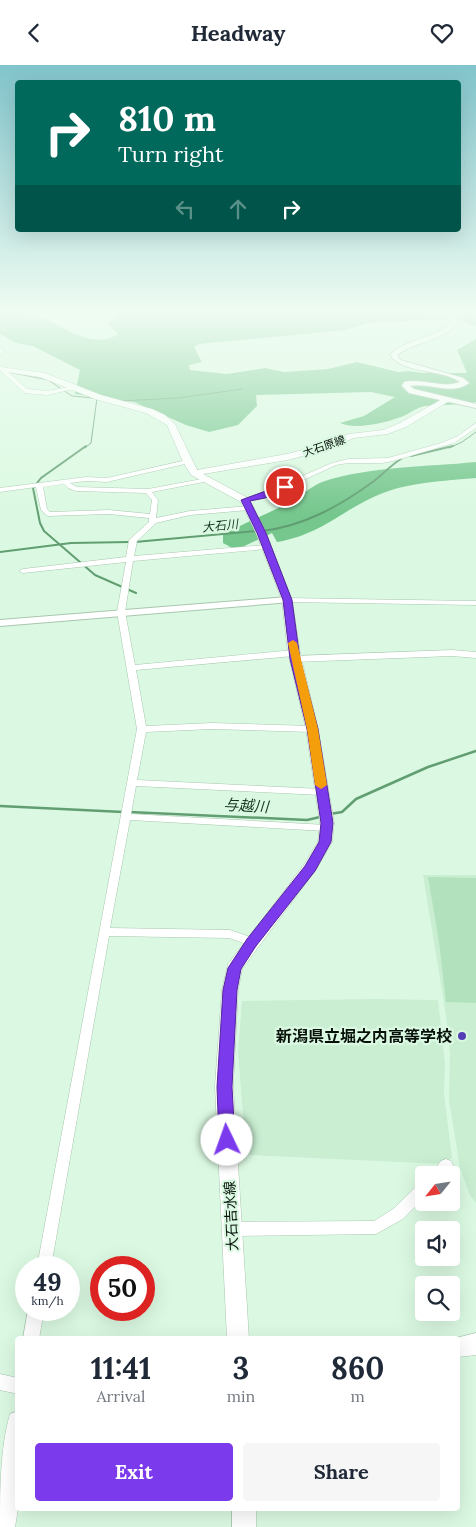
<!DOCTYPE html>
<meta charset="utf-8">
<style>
body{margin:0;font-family:Lora,"Noto Sans JP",serif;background:#f6f6f7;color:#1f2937;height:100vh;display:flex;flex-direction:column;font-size:19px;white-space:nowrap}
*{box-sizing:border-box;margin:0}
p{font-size:16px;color:#747a83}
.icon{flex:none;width:28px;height:28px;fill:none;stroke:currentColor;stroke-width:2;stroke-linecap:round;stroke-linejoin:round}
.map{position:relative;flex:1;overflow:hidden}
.details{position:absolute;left:15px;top:1271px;width:445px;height:175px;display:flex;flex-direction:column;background:#fff;border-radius:5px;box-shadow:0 5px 20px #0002}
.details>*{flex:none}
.guide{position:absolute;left:15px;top:15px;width:446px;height:152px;border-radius:5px;box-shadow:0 5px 20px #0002;background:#00695c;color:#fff;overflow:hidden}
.needle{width:32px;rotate:240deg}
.buttons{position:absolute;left:415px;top:1101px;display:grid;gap:10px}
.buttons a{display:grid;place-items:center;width:45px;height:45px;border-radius:5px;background:#fff;box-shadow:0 5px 20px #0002;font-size:25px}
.speed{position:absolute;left:15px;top:1191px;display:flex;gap:10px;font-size:25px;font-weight:700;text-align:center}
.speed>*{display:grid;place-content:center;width:65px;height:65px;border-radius:50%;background:#fff;box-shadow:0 5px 20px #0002;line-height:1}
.speed small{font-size:12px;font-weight:400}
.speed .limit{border:8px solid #d22;background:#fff;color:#111}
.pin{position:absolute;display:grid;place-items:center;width:42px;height:42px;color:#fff;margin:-21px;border:2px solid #fff;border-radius:50%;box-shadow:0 1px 5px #0007}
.me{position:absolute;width:55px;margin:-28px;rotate:357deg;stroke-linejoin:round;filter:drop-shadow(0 0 4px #0008)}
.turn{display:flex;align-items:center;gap:18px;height:105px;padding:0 20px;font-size:22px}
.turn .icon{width:65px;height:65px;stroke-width:2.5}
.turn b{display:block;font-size:35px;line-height:42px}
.lanes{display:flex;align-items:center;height:48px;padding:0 20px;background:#0003;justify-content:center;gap:25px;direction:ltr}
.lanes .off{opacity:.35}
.eta{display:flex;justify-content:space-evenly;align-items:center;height:85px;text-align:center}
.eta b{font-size:30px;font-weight:700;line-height:35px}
.cta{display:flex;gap:10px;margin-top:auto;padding:10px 20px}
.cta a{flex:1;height:58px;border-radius:5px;background:#7c3aed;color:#fff;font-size:20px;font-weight:700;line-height:58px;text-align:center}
.cta a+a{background:#f6f6f7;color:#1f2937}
header{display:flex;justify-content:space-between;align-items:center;height:65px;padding:0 20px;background:#fff;font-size:22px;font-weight:700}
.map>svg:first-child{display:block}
</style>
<header><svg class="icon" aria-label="back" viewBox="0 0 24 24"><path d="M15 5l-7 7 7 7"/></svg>Headway<svg class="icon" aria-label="heart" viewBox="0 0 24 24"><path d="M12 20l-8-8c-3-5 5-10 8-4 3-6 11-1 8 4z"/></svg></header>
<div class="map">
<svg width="476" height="1462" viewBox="0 0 476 1462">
<rect width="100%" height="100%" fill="#dbf9e2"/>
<g fill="#c9eed2">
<path d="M 423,810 L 476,810 L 476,1138 L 470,1130 L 460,1103 L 449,1035 L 450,991 L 446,950 Z"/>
<path d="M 377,934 L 438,935 L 445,999 L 444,1029 L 452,1093 L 442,1099 L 249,1090 L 246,1085 L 238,987 L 242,936 Z"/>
</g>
<path fill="#b2e2bd" d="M 428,812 L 476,813 L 476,938 L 446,937 L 439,877 Z"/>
<g fill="#75c78d">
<path d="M 0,246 C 13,246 30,249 42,253 C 64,261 93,286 118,269 L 107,258 L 118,254 L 110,252 L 118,247 L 115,246 L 476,246 L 476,261 L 456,253 L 368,258 L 345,265 L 199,279 L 194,282 L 202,297 L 189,300 L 190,305 L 227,309 L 265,303 L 284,307 L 328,304 L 357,297 L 398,307 L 408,306 L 423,308 L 467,308 L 457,285 L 476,274 L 476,337 C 459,341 442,339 425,341 C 417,342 409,349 401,352 C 384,358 356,365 340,358 L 364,351 L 395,332 L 371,327 L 256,330 L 257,341 L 238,360 L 209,367 L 186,360 L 134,337 L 75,329 L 80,305 L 33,281 L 16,278 L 0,269 Z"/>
<path d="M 476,397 L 476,413 C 444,416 408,417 378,430 C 341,446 320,470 277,477 L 272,468 L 236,485 L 223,478 L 223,470 C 245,457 270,448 292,436 C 303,430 312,420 325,416 C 373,401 426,402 476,397 Z"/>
</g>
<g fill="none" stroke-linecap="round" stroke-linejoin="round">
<g stroke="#619e72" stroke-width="1">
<path d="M 8,307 L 48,315 L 72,331 L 94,333"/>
<path d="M 120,336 L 178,333 L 242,324"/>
<path d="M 85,383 L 91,378 L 97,333"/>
<path d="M 449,383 L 462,377 L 476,367"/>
</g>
<g stroke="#619e72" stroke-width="2">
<path d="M 86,381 L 41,413 L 33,423 L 40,458 L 44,466 L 95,510 L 136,528"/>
<path d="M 411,391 L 453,381"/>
<path d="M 262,466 C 304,461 340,441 374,416 C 383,409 391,400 401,394"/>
<path d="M 135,477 L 257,466"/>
<path d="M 0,487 L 71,478 L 130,477"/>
</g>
<g stroke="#619e72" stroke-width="2.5">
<path d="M 0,741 L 123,747"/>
<path d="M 129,747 L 307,755 L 320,752"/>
<path d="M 330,749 L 342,747 L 356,734 L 428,702 L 476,686"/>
</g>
<defs>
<g id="minor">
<path d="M 0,283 L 3,285 L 3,288 L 0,290 Z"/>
<path d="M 0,300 L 27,324 L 47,326 L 75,321 L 78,323 L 47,330 L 25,328 L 0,305 Z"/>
<path d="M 476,358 L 476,363 L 454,378 L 393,396 L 382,398 L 348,398 L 336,400 L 271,430 L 245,437 L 242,435 L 266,427 L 332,398 L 348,394 L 388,393 L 441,378 L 458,371 Z"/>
<path d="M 187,395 L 189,396 L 189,398 L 107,417 L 86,416 L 70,418 L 77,422 L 148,424 L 207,413 L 210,415 L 209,416 L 152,427 L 158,435 L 156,453 L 190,446 L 249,441 L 252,443 L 249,445 L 190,450 L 156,458 L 137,476 L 134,491 L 266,480 L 270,482 L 266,484 L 133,496 L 125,547 L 135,600 L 294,585 L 298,588 L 294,591 L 136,605 L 146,661 L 212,658 L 312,661 L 317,664 L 312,667 L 212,664 L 146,667 L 137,715 L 322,724 L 327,727 L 322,730 L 136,721 L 131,749 L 326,760 L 331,763 L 326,766 L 130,755 L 110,863 L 230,865 L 256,874 L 258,877 L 256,880 L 252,881 L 229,873 L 109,871 L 51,1202 L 37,1202 L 137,664 L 117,547 L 126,497 L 23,508 L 19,506 L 23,504 L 126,492 L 129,475 L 149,457 L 149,453 L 109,449 L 48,451 L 41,445 L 36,422 L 0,427 L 0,423 L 86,412 L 107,413 ZM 64,419 L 68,423 L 76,426 L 146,428 L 152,435 L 150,449 L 109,445 L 50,447 L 47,444 L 43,422 Z"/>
<path d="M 284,533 L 476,536 L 476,540 L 287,537 L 284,537 Z"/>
<path d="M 452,585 L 476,587 L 476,593 L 452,591 L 295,597 L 291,594 L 295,591 Z"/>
<path d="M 446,1094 L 451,1096 L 453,1100 L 446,1110 L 430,1110 L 441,1096 Z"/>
<path d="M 424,1117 L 424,1133 L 403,1154 L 376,1169 L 232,1171 L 227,1169 L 225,1164 L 227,1159 L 232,1157 L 374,1156 L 393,1144 L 419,1119 Z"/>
<path d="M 28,1245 L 44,1245 L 39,1274 L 23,1274 Z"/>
<path d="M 0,1309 L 18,1313 L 18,1329 L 0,1325 Z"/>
</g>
<g id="tertiary">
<path d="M 426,246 L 447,248 L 459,257 C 443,276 416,276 397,290 L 400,295 L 463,313 L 469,318 C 452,331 429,317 410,321 L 414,324 L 476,339 L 476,343 L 409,328 L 402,321 L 404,317 C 423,313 443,324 460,317 C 441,303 405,310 390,290 C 407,273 435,274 452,257 L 443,250 Z"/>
<path d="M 287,532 L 291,533 L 291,537 L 0,561 L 0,555 Z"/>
</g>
<g id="secondary">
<path d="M 0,302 L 45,308 L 101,330 L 152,344 L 165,350 L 175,359 L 197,405 L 287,389 L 318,381 L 349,369 L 383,365 L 400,358 L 444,333 L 451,335 L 406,362 L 387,369 L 354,373 L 324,385 L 288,395 L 203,409 L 248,433 L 266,468 L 292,535 L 300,588 L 318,664 L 334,758 L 332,777 L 317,803 L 242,904 L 238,925 L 233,1021 L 249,1274 L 227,1274 L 215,1021 L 222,925 L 228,899 L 304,800 L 318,777 L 320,758 L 306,664 L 288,588 L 282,535 L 256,468 L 241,437 L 191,410 L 183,397 L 167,360 L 146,348 L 95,334 L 40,312 L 0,306 Z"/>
<path d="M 476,1268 L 476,1290 L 458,1292 L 458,1274 L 452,1274 Z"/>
<path d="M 18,1346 L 18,1444 L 15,1462 L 0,1462 C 0,1426 0,1383 10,1349 Z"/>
<rect x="232" y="1444" width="24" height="18"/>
</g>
</defs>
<use href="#minor" stroke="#a9c6af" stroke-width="1"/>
<use href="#tertiary" stroke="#a9c6af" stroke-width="2"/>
<use href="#secondary" stroke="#a9c6af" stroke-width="1"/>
<use href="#minor" fill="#fff" fill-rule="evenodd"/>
<use href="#tertiary" fill="#fff" fill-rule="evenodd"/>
<use href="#secondary" fill="#fff" fill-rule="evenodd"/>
</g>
<linearGradient id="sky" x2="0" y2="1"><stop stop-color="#81c4cb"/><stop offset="0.55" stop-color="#effcf2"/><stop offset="1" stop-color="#effcf2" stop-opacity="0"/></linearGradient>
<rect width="476" height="450" fill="url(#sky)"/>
<path fill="#7c3aed" stroke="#51269a" d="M 285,419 L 289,422 L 287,423 L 265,433 L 250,436 L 266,468 L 292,535 L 300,594 L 318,664 L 333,758 L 331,777 L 315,806 L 256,881 L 241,904 L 237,925 L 232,1022 L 235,1075 L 232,1079 L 227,1081 L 222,1079 L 219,1075 L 217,1022 L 223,925 L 228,903 L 247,874 L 305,801 L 319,777 L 321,758 L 307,664 L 290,594 L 283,535 L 257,468 L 241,435 Z"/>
<path fill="#f59e0b" d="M 293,575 L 297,578 L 318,664 L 327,720 L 321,724 L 315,720 L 307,664 L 288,578 Z"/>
<circle fill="#533eb6" stroke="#dbf9e2" stroke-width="2" cx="462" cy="971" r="5"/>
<g text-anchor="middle" stroke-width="4.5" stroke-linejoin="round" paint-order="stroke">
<g font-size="11" fill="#07110a" stroke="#dbf9e2">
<text transform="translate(324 381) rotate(-19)" y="4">大石原線</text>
</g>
<g font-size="12" font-style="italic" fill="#12351e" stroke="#dbf9e2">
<text transform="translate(220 461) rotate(-6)" y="4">大石川</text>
</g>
<g font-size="14" fill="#07110a" stroke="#dbf9e2">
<text transform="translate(231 1151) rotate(-93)" y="5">大石吉水線</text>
</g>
<g font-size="15" font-style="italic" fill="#12351e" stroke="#dbf9e2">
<text transform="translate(246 741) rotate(3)" y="5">与越川</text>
</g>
<g font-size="16" font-weight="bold" fill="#07110a" stroke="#dbf9e2" text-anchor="end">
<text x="452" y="977">新潟県立堀之内高等学校</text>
</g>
</g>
</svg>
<div class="buttons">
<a><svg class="needle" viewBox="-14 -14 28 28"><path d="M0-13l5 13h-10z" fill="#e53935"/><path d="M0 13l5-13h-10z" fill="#747a83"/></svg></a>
<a><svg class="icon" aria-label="sound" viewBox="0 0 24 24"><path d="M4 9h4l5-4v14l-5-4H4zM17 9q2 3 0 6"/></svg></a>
<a><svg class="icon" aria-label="search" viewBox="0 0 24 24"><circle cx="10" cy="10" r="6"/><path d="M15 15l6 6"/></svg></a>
</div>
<div class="speed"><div>49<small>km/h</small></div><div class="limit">50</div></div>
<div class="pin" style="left:285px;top:422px;background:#d93025"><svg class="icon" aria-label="arrive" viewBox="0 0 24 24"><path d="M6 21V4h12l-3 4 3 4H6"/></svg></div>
<svg class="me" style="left:227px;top:1075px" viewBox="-20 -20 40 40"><circle r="19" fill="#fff"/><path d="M0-13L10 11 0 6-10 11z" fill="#7c3aed"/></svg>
<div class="guide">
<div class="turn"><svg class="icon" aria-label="right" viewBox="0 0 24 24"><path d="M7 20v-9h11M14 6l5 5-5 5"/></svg><div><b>810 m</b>Turn right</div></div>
<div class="lanes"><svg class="icon off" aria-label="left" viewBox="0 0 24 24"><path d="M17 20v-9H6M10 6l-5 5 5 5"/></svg><svg class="icon off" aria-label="ahead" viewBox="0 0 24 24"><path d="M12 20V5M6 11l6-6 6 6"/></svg><svg class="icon" aria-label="right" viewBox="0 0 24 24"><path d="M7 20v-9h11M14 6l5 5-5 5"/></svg></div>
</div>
<section class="details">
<div class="eta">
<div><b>11:41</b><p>Arrival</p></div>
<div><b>3</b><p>min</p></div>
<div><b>860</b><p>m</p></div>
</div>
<div class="cta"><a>Exit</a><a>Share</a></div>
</section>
</div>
